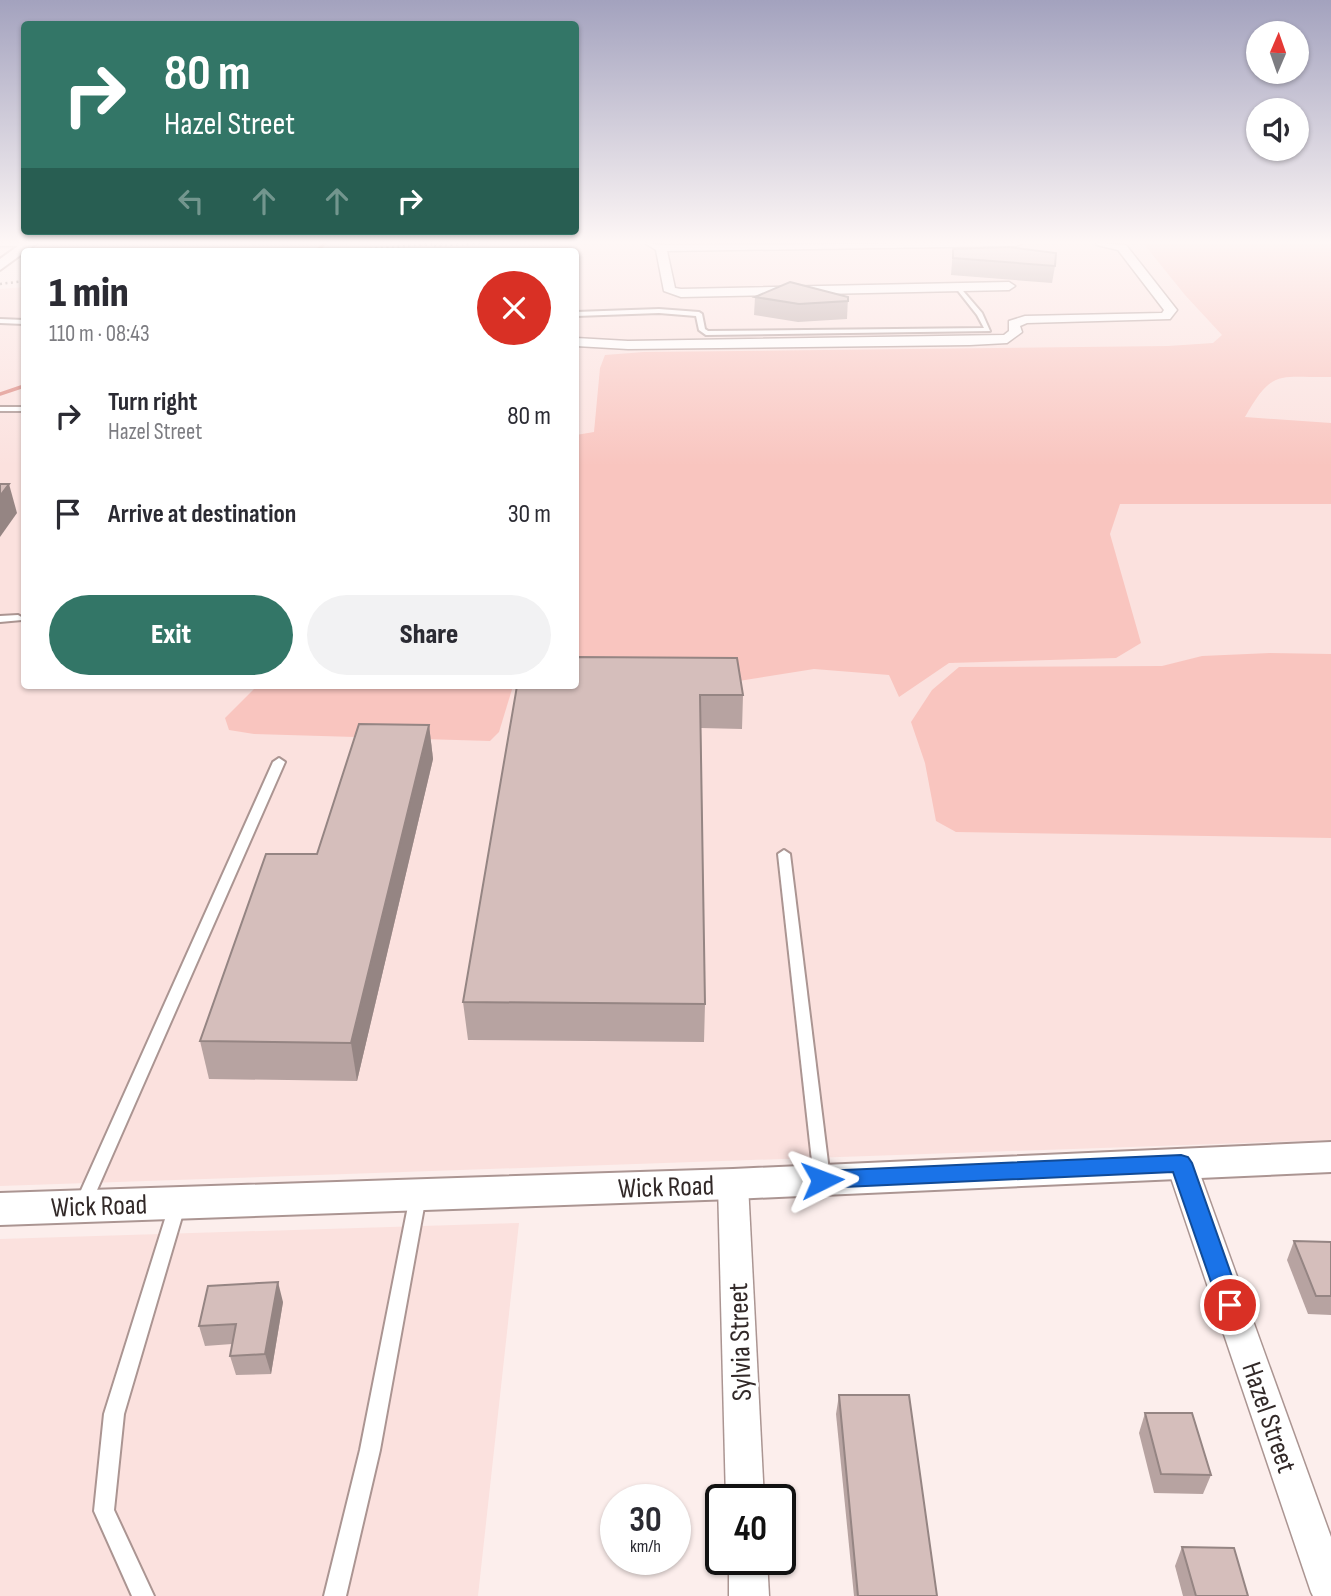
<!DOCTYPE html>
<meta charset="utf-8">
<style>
body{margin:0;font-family:"Sofia Sans Condensed",sans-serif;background:#f2f2f3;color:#2b2b33;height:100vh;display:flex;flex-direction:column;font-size:26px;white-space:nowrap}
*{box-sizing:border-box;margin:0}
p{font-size:23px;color:#7c7c81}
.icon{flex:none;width:38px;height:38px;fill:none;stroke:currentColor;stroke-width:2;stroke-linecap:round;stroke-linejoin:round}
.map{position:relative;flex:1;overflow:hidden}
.details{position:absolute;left:21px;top:248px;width:558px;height:441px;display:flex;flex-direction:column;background:#fff;border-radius:7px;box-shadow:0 2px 5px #0004}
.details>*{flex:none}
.top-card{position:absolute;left:21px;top:21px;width:558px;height:214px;border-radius:7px;box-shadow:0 2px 5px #0004;background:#337667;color:#fff;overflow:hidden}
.needle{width:46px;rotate:2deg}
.fabs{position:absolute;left:1246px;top:21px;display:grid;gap:14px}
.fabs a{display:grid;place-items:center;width:63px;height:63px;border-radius:50%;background:#fff;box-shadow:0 2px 5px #0004;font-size:35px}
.speed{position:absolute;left:600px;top:1484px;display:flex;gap:14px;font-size:35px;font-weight:700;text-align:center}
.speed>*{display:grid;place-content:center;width:91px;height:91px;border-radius:50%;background:#fff;box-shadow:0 2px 5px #0004;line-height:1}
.speed small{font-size:18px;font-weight:400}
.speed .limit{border:4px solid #111;border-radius:10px;background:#fff;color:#111}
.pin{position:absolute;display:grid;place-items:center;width:60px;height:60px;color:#fff;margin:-30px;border:4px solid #fff;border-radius:50%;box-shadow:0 2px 7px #0007}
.me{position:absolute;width:77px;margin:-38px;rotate:87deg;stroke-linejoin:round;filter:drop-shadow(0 0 5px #0008)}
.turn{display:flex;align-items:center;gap:24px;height:147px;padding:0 28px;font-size:32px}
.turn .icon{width:91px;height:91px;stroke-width:2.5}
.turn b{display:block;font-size:49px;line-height:60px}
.lanes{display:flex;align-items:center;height:66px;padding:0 28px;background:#0003;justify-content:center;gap:35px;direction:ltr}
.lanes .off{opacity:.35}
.round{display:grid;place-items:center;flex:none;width:74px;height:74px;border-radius:37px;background:#f2f2f3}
.head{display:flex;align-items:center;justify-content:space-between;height:119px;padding:0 28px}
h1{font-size:42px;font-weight:800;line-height:52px}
.button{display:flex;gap:14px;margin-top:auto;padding:14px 28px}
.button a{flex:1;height:80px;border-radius:42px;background:#337667;color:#fff;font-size:28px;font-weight:800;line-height:80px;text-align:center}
.button a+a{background:#f2f2f3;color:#2b2b33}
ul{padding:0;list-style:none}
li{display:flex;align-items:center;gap:21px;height:98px;padding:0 28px}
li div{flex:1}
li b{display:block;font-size:26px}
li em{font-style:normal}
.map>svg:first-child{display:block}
</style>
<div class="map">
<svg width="1331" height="1596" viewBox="0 0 1331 1596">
<rect width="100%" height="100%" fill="#fceeec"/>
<g fill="#fbe1de">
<path d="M 42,243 L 368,243 L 252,252 L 31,252 Z"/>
<path d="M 555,243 L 1331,243 L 1331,1140 L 0,1186 L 0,289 L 24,287 L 24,686 L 576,686 L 576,252 L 443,252 Z"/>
<path d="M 519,1223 L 478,1596 L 0,1596 L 0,1239 Z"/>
</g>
<g fill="#f9c5bf">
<path d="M 1143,243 L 1331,243 L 1331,377 C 1278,378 1273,368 1245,417 L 1331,423 L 1331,504 L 1120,504 L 1110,534 L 1141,643 L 1116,658 L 949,663 L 899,697 L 889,675 L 814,669 L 726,683 L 576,681 L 576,435 L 594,432 L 600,368 L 605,355 L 644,352 L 1168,346 L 1213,343 L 1222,335 L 1185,295 Z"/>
<path d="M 1270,653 L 1331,654 L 1331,838 L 956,832 L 936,821 L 925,763 L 911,722 L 932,690 L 959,667 L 1162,666 L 1202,656 Z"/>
<path d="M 257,686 L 513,686 L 499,732 L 490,741 L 254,734 L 229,730 L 225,718 Z"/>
</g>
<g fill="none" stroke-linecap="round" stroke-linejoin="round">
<g stroke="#dc8880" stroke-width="3.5">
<path d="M 316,252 L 325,243"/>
<path d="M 0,394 L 24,386"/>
</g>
<defs>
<g id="service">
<path d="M 958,285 L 982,313 L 990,331 L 706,335 L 699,330 L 696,316 L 659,313 L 576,316 L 576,312 L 659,309 L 699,312 L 702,314 L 705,329 L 708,331 L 984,328 L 977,315 L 955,287 Z"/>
<path d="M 0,319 L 24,320 L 24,324 L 0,323 Z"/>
<rect x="0" y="407" width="24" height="4"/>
<path d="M 18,615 L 23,618 L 22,620 L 0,622 L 0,616 Z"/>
<path d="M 279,758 L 285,762 L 90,1206 L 88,1211 L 82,1213 L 76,1211 L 74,1206 L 273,762 Z"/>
<path d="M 784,850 L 790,854 L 830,1179 L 828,1184 L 822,1186 L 816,1184 L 814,1179 L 778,854 Z"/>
<path d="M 418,1189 L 424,1191 L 426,1196 L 380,1450 L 346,1596 L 324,1596 L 360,1450 L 410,1196 L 412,1191 Z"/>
<path d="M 178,1196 L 184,1198 L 186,1203 L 124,1414 L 114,1510 L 154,1596 L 132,1596 L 94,1511 L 104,1414 L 170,1203 L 172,1198 Z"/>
</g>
<g id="minor">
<path d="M 0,243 L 35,243 L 29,246 L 0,246 Z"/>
<path d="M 645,243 L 663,245 L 1022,243 L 1016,246 L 667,251 L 675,288 L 681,289 L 1009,282 L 1015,286 L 1009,290 L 681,297 L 664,291 L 656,250 Z"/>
<path d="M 1096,243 L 1126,245 L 1177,310 L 1170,319 L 1027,323 L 1020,326 L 1022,332 L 1007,343 L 970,345 L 628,349 L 576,346 L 576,338 L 628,341 L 1004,335 L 1009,331 L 1009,321 L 1025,316 L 1162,313 L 1164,310 L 1118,250 L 1097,245 Z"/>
<path d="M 1181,1151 L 1192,1155 L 1196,1163 L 1331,1537 L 1331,1596 L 1313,1596 L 1311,1592 L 1166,1163 L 1170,1155 Z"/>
<path d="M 733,1172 L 744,1175 L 748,1184 L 764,1500 L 726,1500 L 718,1184 L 722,1175 Z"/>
<path d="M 729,1559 L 767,1559 L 769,1596 L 729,1596 Z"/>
</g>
<g id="tertiary">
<path d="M 22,243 L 37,243 L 0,270 L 0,259 Z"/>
<path d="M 1331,1142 L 1331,1172 L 733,1199 L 0,1225 L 0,1193 L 733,1169 Z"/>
</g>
</defs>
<use href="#service" stroke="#ab9592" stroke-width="4"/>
<use href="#minor" stroke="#ab9592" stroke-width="3"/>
<use href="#tertiary" stroke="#ab9592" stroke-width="4"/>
<use href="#service" fill="#fff" fill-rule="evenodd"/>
<use href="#minor" fill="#fff" fill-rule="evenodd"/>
<use href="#tertiary" fill="#fff" fill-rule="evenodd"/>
<g stroke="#9f9391" stroke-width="2.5" stroke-dasharray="2 3.5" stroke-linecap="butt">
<path d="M 434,246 L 481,243"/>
<path d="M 326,252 L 444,243"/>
<path d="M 0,284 L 24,281"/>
</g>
</g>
<g fill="#b7a3a1">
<path d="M 953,249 L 1055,266 L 1052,283 L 951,275 Z"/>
<path d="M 755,297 L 848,297 L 847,319 L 798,322 L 754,315 Z"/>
<path d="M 517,686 L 743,695 L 742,729 L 701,728 L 705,1004 L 704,1042 L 468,1040 L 463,1002 Z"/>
<path d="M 429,725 L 433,759 L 357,1081 L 209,1079 L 200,1041 L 317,854 Z"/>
<path d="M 1294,1241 L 1331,1242 L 1331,1315 L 1308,1314 L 1287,1260 Z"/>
<path d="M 283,1302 L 271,1374 L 236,1375 L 230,1356 L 232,1344 L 205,1346 L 199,1326 Z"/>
<path d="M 839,1395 L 937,1596 L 854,1596 L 836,1414 Z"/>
<path d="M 1145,1413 L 1211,1475 L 1203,1494 L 1154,1493 L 1139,1433 Z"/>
<path d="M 1182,1547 L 1248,1596 L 1183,1596 L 1175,1566 Z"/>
</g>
<g fill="#958583">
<path d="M 9,484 L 17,513 L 0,537 L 0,496 Z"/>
<path d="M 429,725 L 433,759 L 357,1081 L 351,1043 Z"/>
<path d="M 278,1282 L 283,1302 L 271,1374 L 265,1354 Z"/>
</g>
<g fill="#d5bebb" stroke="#958583" stroke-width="2">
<path d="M 1009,247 L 1056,253 L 1055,266 L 953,258 L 953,249 Z"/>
<path d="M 790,282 L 848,297 L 848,301 L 799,304 L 755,297 Z"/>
<path d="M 0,484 L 9,484 L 0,496 Z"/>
<path d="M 576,657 L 737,658 L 743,695 L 700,695 L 705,1004 L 463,1002 L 517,686 L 576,686 Z"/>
<path d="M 359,724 L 429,725 L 351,1043 L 200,1041 L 266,854 L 317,854 Z"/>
<path d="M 1294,1241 L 1331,1242 L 1331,1296 L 1316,1296 Z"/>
<path d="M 278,1282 L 265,1354 L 230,1356 L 236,1324 L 199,1326 L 208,1286 Z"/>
<path d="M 839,1395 L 909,1395 L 937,1596 L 858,1596 Z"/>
<path d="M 1145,1413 L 1192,1413 L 1211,1475 L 1161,1474 Z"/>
<path d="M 1182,1547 L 1234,1548 L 1248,1596 L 1196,1596 Z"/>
</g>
<linearGradient id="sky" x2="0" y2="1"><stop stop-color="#a3a2be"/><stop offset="0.52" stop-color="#fef7f6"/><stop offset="1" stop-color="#fef7f6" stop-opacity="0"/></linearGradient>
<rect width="1331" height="466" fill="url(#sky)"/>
<path fill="#1a73e8" stroke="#114b97" stroke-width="2" d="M 1181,1155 L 1188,1157 L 1192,1163 L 1242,1305 L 1239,1312 L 1230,1315 L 1222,1312 L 1219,1305 L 1173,1172 L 822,1188 L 814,1186 L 811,1180 L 814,1174 L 822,1171 Z"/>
<g text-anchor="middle" stroke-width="6" stroke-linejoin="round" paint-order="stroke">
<g font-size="28" fill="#322928" stroke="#fff">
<text transform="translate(666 1186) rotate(-2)" y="10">Wick Road</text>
<text transform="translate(99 1205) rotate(-2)" y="10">Wick Road</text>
<text transform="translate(739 1342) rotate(-92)" y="10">Sylvia Street</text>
<text transform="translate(1270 1417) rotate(71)" y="10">Hazel Street</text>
</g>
</g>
</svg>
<div class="fabs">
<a><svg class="needle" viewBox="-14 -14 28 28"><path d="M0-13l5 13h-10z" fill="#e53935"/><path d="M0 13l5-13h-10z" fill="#7c7c81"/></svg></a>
<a><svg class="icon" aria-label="sound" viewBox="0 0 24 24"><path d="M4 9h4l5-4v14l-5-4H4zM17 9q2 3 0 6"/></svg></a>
</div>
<div class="speed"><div>30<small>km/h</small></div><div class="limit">40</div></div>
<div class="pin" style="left:1230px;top:1305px;background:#d93025"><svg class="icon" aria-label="arrive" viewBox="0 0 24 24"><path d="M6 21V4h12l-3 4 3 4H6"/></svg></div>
<svg class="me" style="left:822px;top:1180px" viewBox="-20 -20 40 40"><path d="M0-17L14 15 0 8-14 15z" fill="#1a73e8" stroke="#fff" stroke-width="4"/></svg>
<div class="top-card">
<div class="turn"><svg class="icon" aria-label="right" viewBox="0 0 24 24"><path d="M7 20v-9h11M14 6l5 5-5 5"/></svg><div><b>80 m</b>Hazel Street</div></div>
<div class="lanes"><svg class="icon off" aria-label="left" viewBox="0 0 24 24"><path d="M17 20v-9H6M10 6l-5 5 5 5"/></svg><svg class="icon off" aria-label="ahead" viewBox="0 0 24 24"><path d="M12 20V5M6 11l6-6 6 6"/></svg><svg class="icon off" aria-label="ahead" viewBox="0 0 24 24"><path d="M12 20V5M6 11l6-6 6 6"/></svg><svg class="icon" aria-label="right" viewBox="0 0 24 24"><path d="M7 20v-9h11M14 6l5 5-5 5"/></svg></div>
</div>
<section class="details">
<div class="head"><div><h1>1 min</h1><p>110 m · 08:43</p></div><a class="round" style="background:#d93025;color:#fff"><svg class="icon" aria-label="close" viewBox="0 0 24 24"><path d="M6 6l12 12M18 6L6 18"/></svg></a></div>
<ul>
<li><svg class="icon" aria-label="right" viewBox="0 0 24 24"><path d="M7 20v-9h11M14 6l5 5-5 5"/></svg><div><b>Turn right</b><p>Hazel Street</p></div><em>80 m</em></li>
<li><svg class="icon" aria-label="arrive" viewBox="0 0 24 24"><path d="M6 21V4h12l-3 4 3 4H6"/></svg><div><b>Arrive at destination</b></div><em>30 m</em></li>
</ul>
<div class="button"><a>Exit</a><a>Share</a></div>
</section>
</div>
